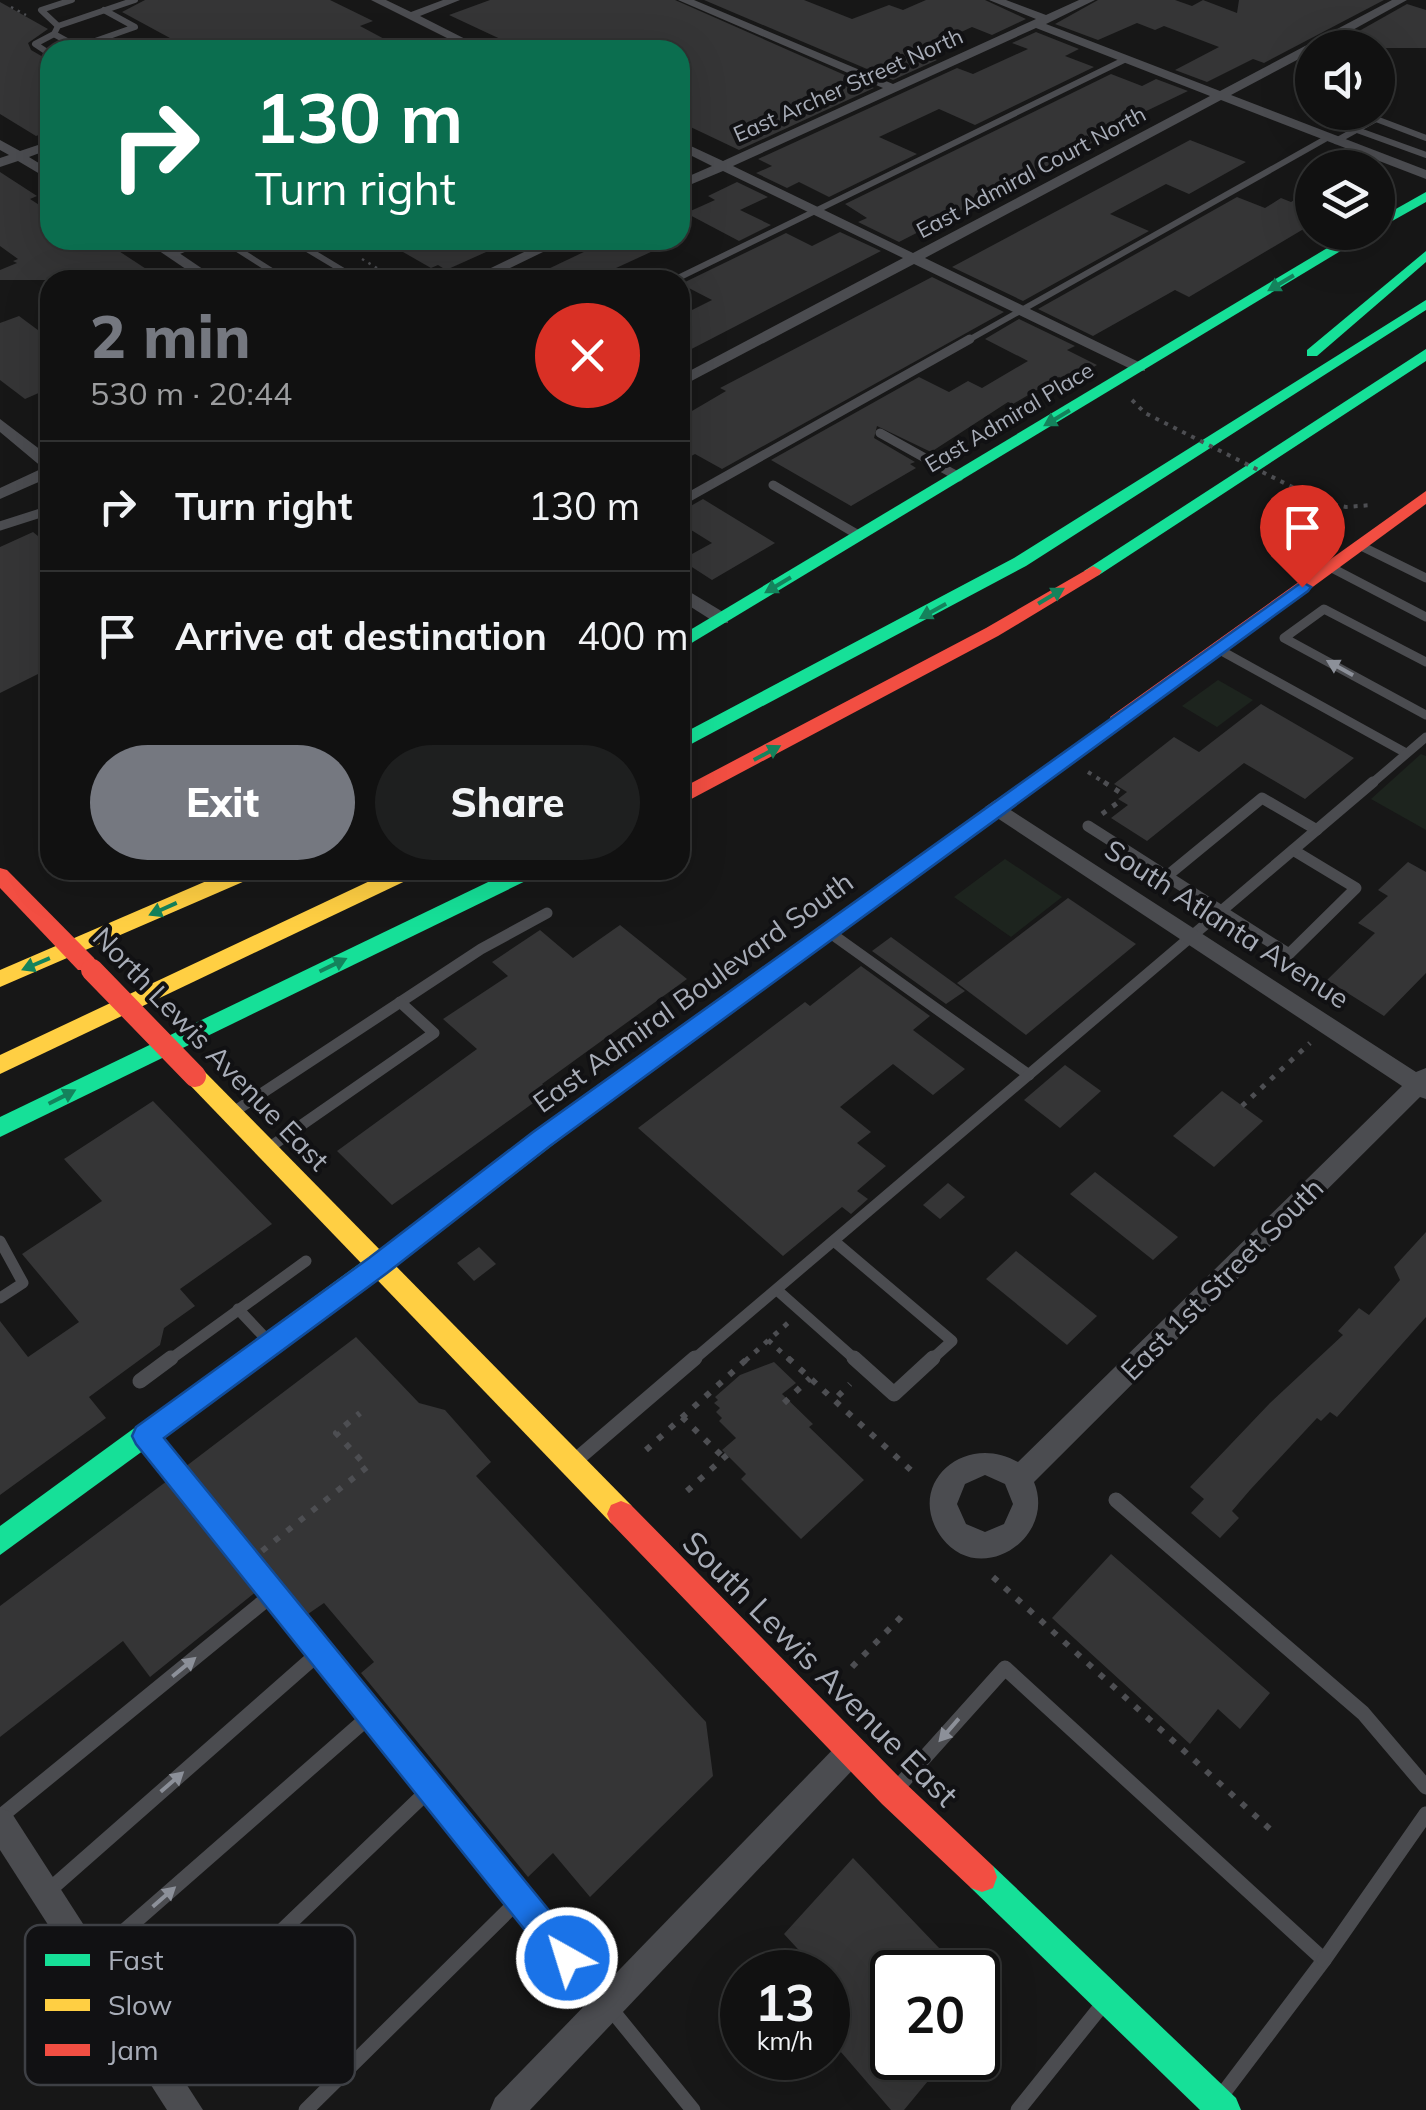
<!DOCTYPE html>
<meta charset="utf-8">
<style>
body{margin:0;font-family:Mulish,sans-serif;background:#1e1f1f;color:#f1f3f6;height:100vh;display:flex;flex-direction:column;font-size:38px;white-space:nowrap}
*{box-sizing:border-box;margin:0}
p{font-size:32px;color:#9c9d9f}
.icon{flex:none;width:55px;height:55px;fill:none;stroke:currentColor;stroke-width:2;stroke-linecap:round;stroke-linejoin:round}
.map{position:relative;flex:1;overflow:hidden}
.panel{position:absolute;left:40px;top:270px;width:650px;height:610px;display:flex;flex-direction:column;background:#111;border-radius:30px;box-shadow:0 10px 40px #0002,0 0 0 2px #303131}
.panel>*{flex:none}
.guide{position:absolute;left:40px;top:40px;width:650px;height:210px;border-radius:30px;box-shadow:0 10px 40px #0002,0 0 0 2px #303131;background:#0b6e4f;color:#fff;overflow:hidden}
.fabs{position:absolute;left:1295px;top:30px;display:grid;gap:20px}
.fabs a{display:grid;place-items:center;width:100px;height:100px;border-radius:50%;background:#111;box-shadow:0 10px 40px #0002,0 0 0 2px #303131;font-size:50px}
.speed{position:absolute;left:720px;top:1950px;display:flex;gap:20px;font-size:50px;font-weight:700;text-align:center}
.speed>*{display:grid;place-content:center;width:130px;height:130px;border-radius:50%;background:#111;box-shadow:0 10px 40px #0002,0 0 0 2px #303131;line-height:1}
.speed small{font-size:25px;font-weight:400}
.speed .limit{border:5px solid #111;border-radius:15px;background:#fff;color:#111}
.pin{position:absolute;display:grid;place-items:center;width:85px;height:85px;color:#fff;margin:-102px -42px;border-radius:50% 50% 50% 0;rotate:-45deg;box-shadow:0 0 10px #0007}
.pin .icon{rotate:45deg}
.me{position:absolute;width:110px;margin:-55px;rotate:321deg;stroke-linejoin:round;filter:drop-shadow(0 0 8px #0008)}
.turn{display:flex;align-items:center;gap:35px;height:210px;padding:0 50px;font-size:45px}
.turn .icon{width:130px;height:130px;stroke-width:2.5}
.turn b{display:block;font-size:70px;line-height:85px}
.round{display:grid;place-items:center;flex:none;width:105px;height:105px;border-radius:52px;background:#1e1f1f}
.headline{display:flex;align-items:center;justify-content:space-between;height:170px;padding:0 50px}
h1{font-size:60px;font-weight:800;line-height:75px;color:#757880}
.cta{display:flex;gap:20px;margin-top:auto;padding:20px 50px}
.cta a{flex:1;height:115px;border-radius:60px;background:#757880;color:#fff;font-size:40px;font-weight:800;line-height:115px;text-align:center}
.cta a+a{background:#1e1f1f;color:#f1f3f6}
ul{padding:0;list-style:none}
li{display:flex;align-items:center;gap:30px;height:130px;padding:0 50px;border-top:2px solid #303131}
li div{flex:1}
li b{display:block;font-size:38px}
li em{font-style:normal}
.map>svg:first-child{display:block}
</style>
<div class="map">
<svg width="1426" height="2110" viewBox="0 0 1426 2110">
<rect width="100%" height="100%" fill="#171717"/>
<g fill="#1d241e">
<path d="M 1218,680 L 1253,700 L 1217,727 L 1182,706 Z"/>
<path d="M 1421,754 L 1426,756 L 1426,830 L 1371,799 Z"/>
<path d="M 1005,859 L 1062,897 L 1011,937 L 954,897 Z"/>
</g>
<g fill="#353536">
<path d="M 145,0 L 330,0 L 373,21 L 360,26 L 405,50 L 192,50 L 122,12 Z"/>
<path d="M 490,0 L 675,0 L 874,88 L 739,150 L 680,122 L 680,50 L 524,50 L 449,15 Z"/>
<path d="M 704,0 L 804,0 L 852,19 L 889,5 L 903,10 L 926,0 L 985,0 L 1026,19 L 992,35 L 972,27 L 918,52 L 937,60 L 893,80 Z"/>
<path d="M 1098,0 L 1175,0 L 1192,6 L 1203,0 L 1237,13 L 1239,0 L 1384,0 L 1264,63 L 1253,59 L 1207,82 L 1175,70 L 1219,47 L 1164,26 L 1155,30 L 1137,23 L 1098,40 L 1055,24 Z"/>
<path d="M 0,2 L 48,29 L 28,43 L 31,50 L 50,61 L 50,131 L 36,136 L 0,114 Z"/>
<path d="M 1407,4 L 1426,10 L 1426,48 L 1329,48 Z"/>
<path d="M 1036,32 L 1079,49 L 1065,56 L 1094,67 L 975,125 L 939,109 L 879,137 L 917,154 L 829,197 L 799,182 L 787,188 L 756,173 L 772,166 L 758,159 L 957,68 L 973,74 L 1028,49 L 1012,43 Z"/>
<path d="M 1111,74 L 1142,86 L 1156,79 L 1188,91 L 1113,127 L 1119,129 L 899,242 L 858,222 L 867,218 L 845,204 Z"/>
<path d="M 1190,140 L 1246,162 L 1189,194 L 1166,184 L 1110,214 L 1149,231 L 1023,301 L 952,267 Z"/>
<path d="M 0,172 L 37,196 L 30,199 L 50,212 L 50,240 L 102,240 L 163,280 L 0,280 L 0,270 L 17,263 L 13,261 L 18,259 L 0,246 Z"/>
<path d="M 737,182 L 768,197 L 740,210 L 771,225 L 739,241 L 686,213 L 715,200 L 708,196 Z"/>
<path d="M 1312,189 L 1312,224 L 1189,297 L 1175,290 L 1093,336 L 1038,309 L 1237,197 L 1265,208 L 1281,198 L 1291,202 Z"/>
<path d="M 840,232 L 881,251 L 680,355 L 680,316 L 712,300 L 681,284 L 786,233 L 812,246 Z"/>
<path d="M 382,240 L 513,240 L 446,270 L 438,265 L 431,268 Z"/>
<path d="M 609,240 L 677,240 L 590,280 L 525,280 Z"/>
<path d="M 932,277 L 1004,312 L 722,469 L 695,454 L 680,462 L 680,418 L 726,391 L 720,388 Z"/>
<path d="M 19,316 L 50,339 L 50,388 L 25,399 L 0,380 L 0,323 Z"/>
<path d="M 1019,319 L 1075,346 L 1067,350 L 1097,365 L 1069,381 L 1059,377 L 1013,404 L 1008,402 L 931,452 L 877,426 L 874,438 L 915,462 L 910,464 L 916,468 L 851,506 L 771,460 L 919,377 L 949,392 L 968,381 L 982,388 L 1028,361 L 985,339 Z"/>
<path d="M 703,499 L 775,543 L 712,580 L 681,560 L 712,543 L 680,523 L 680,512 Z"/>
<path d="M 33,532 L 50,546 L 50,668 L 0,693 L 0,547 Z"/>
<path d="M 1261,704 L 1354,758 L 1305,799 L 1244,763 L 1147,841 L 1111,818 L 1128,805 L 1118,799 L 1127,792 L 1114,784 L 1174,737 L 1199,752 Z"/>
<path d="M 1408,862 L 1426,872 L 1426,973 L 1384,1016 L 1327,980 L 1375,933 L 1358,923 L 1388,896 L 1378,890 Z"/>
<path d="M 1068,898 L 1136,944 L 1026,1035 L 957,983 Z"/>
<path d="M 620,925 L 687,979 L 542,1084 L 550,1091 L 392,1205 L 337,1151 L 477,1049 L 443,1019 L 508,976 L 492,962 L 540,930 L 573,958 Z"/>
<path d="M 891,937 L 965,991 L 946,1004 L 872,951 Z"/>
<path d="M 861,966 L 930,1016 L 913,1030 L 965,1069 L 933,1095 L 893,1064 L 840,1107 L 871,1132 L 857,1143 L 886,1166 L 857,1191 L 868,1199 L 851,1214 L 842,1207 L 783,1256 L 638,1128 L 805,1002 L 810,1006 Z"/>
<path d="M 1065,1065 L 1101,1091 L 1060,1128 L 1024,1100 Z"/>
<path d="M 1222,1091 L 1263,1121 L 1214,1167 L 1173,1136 Z"/>
<path d="M 153,1101 L 272,1224 L 180,1289 L 195,1306 L 164,1328 L 160,1345 L 89,1397 L 106,1418 L 0,1495 L 0,1321 L 28,1357 L 79,1322 L 22,1254 L 102,1201 L 64,1159 Z"/>
<path d="M 1095,1172 L 1178,1237 L 1153,1260 L 1070,1194 Z"/>
<path d="M 948,1183 L 965,1197 L 940,1219 L 923,1205 Z"/>
<path d="M 1426,1232 L 1426,1317 L 1337,1417 L 1330,1412 L 1321,1421 L 1317,1418 L 1250,1490 L 1232,1511 L 1239,1518 L 1220,1538 L 1191,1513 L 1204,1499 L 1190,1487 L 1270,1403 L 1343,1335 L 1338,1331 L 1359,1308 L 1369,1315 L 1400,1280 L 1394,1267 Z"/>
<path d="M 479,1247 L 496,1264 L 474,1281 L 457,1263 Z"/>
<path d="M 1016,1251 L 1097,1316 L 1067,1345 L 986,1279 Z"/>
<path d="M 356,1337 L 419,1403 L 445,1410 L 491,1462 L 476,1476 L 706,1722 L 713,1776 L 590,1897 L 553,1853 L 528,1877 L 361,1673 L 374,1662 L 324,1603 L 308,1614 L 185,1467 Z"/>
<path d="M 774,1362 L 796,1383 L 782,1394 L 813,1424 L 809,1427 L 864,1480 L 801,1539 L 741,1479 L 746,1474 L 722,1450 L 736,1438 L 719,1421 L 722,1418 L 716,1412 L 720,1408 L 714,1403 L 718,1400 L 715,1397 L 740,1375 Z"/>
<path d="M 167,1481 L 257,1591 L 150,1677 L 123,1641 L 0,1737 L 0,1606 Z"/>
<path d="M 1111,1554 L 1270,1693 L 1240,1729 L 1218,1709 L 1190,1744 L 1052,1618 Z"/>
<path d="M 853,1858 L 962,1972 L 892,1972 L 892,2058 L 947,2058 L 904,2110 L 891,2110 L 828,2037 L 828,2002 L 836,1992 L 828,1982 L 828,1972 L 819,1972 L 784,1934 Z"/>
</g>
<g fill="none" stroke-linecap="round" stroke-linejoin="round">
<g stroke="#4d4e52" stroke-width="2.5" stroke-dasharray="2.5 5" stroke-linecap="butt">
<path d="M 11,7 L 26,15"/>
<path d="M 362,259 L 397,280"/>
</g>
<g stroke="#4d4e52" stroke-width="4" stroke-dasharray="4 6" stroke-linecap="butt">
<path d="M 1324,503 L 1346,507 L 1372,505"/>
<path d="M 1088,772 L 1108,785"/>
</g>
<g stroke="#4d4e52" stroke-width="5" stroke-dasharray="5 8" stroke-linecap="butt">
<path d="M 1104,782 L 1124,795"/>
<path d="M 1102,814 L 1120,801"/>
<path d="M 1242,1106 L 1310,1043"/>
<path d="M 768,1340 L 791,1361"/>
<path d="M 745,1361 L 789,1322"/>
</g>
<g stroke="#4d4e52" stroke-width="6" stroke-dasharray="6 10" stroke-linecap="butt">
<path d="M 788,1358 L 914,1473"/>
<path d="M 838,1396 L 850,1384"/>
<path d="M 784,1403 L 810,1378"/>
<path d="M 682,1417 L 724,1458"/>
<path d="M 646,1450 L 748,1358"/>
<path d="M 687,1491 L 727,1455"/>
<path d="M 262,1551 L 367,1467 L 336,1433 L 360,1413"/>
<path d="M 993,1577 L 1271,1830"/>
<path d="M 852,1667 L 902,1616"/>
</g>
<g stroke="#4b4c50" stroke-width="6">
<path d="M 58,26 L 41,10 L 72,0"/>
<path d="M 54,34 L 58,26 L 135,0"/>
<path d="M 78,47 L 135,27 L 104,10"/>
<path d="M 50,54 L 35,44 L 54,34 L 83,50"/>
<path d="M 1357,130 L 1426,155"/>
<path d="M 1336,141 L 1376,119 L 1426,138"/>
<path d="M 223,240 L 286,280"/>
<path d="M 292,240 L 352,276 L 343,280"/>
<path d="M 172,254 L 206,240"/>
<path d="M 674,280 L 1126,59"/>
<path d="M 965,342 L 1327,138"/>
</g>
<g stroke="#4b4c50" stroke-width="9">
<path d="M 880,433 L 959,477"/>
<path d="M 773,485 L 860,536"/>
<path d="M 680,502 L 970,339"/>
<path d="M 0,526 L 50,510"/>
<path d="M 1359,545 L 1426,578"/>
<path d="M 1330,567 L 1426,617"/>
<path d="M 1218,649 L 1406,753"/>
<path d="M 1426,662 L 1324,609 L 1284,638 L 1426,715"/>
<path d="M 1370,785 L 1426,737"/>
</g>
<g stroke="#4b4c50" stroke-width="11">
<path d="M 1088,826 L 1289,954 L 1356,888 L 1293,850"/>
<path d="M 1167,876 L 1262,798 L 1317,830"/>
<path d="M 829,932 L 1029,1075"/>
<path d="M 235,1111 L 481,949 L 547,913"/>
<path d="M 270,1147 L 434,1033 L 400,1002"/>
<path d="M 0,1241 L 23,1283 L 0,1298"/>
<path d="M 834,1241 L 952,1341 L 930,1361"/>
<path d="M 777,1290 L 857,1361"/>
<path d="M 238,1309 L 270,1343"/>
<path d="M 168,1361 L 306,1261"/>
<path d="M 692,1361 L 1373,782"/>
</g>
<g stroke="#4b4c50" stroke-width="15">
<path d="M 854,1358 L 894,1394 L 933,1358"/>
<path d="M 140,1381 L 171,1358"/>
<path d="M 148,1439 L 693,2110"/>
<path d="M 576,1460 L 695,1358"/>
<path d="M 1116,1500 L 1363,1713 L 1426,1787"/>
<path d="M 899,1786 L 1005,1668 L 1324,1960 L 1222,2095"/>
<path d="M 0,1817 L 273,1594"/>
<path d="M 46,1893 L 320,1652"/>
<path d="M 1324,1960 L 1426,1814"/>
<path d="M 90,1961 L 371,1715"/>
<path d="M 151,2056 L 431,1788"/>
<path d="M 306,2110 L 520,1899"/>
<path d="M 1018,2110 L 1103,2004"/>
</g>
<g fill="#4b4c50" fill-rule="evenodd">
<path d="M 371,0 L 386,0 L 411,12 L 443,0 L 460,0 L 420,16 L 487,50 L 471,50 Z"/>
<path d="M 678,0 L 694,0 L 893,84 L 1036,19 L 989,0 L 1006,0 L 1046,15 L 1079,0 L 1095,0 L 1046,24 L 1220,91 L 1392,0 L 1407,0 L 1320,48 L 1312,48 L 1312,52 L 1231,95 L 1426,170 L 1426,179 L 1221,100 L 925,258 L 1145,365 L 1145,371 L 1135,371 L 914,264 L 680,387 L 680,376 L 903,258 L 723,171 L 680,189 L 680,180 L 712,166 L 680,150 L 680,141 L 723,161 L 883,88 ZM 1036,28 L 1210,96 L 913,253 L 733,166 Z"/>
<path d="M 0,140 L 20,151 L 50,141 L 50,149 L 29,157 L 50,170 L 50,180 L 18,161 L 0,167 L 0,158 L 9,155 L 0,150 Z"/>
<path d="M 143,240 L 160,240 L 219,280 L 202,280 Z"/>
<path d="M 549,240 L 568,240 L 485,280 L 466,280 Z"/>
<path d="M 0,419 L 50,457 L 50,477 L 0,499 L 0,488 L 43,468 L 0,432 Z"/>
<path d="M 680,586 L 728,615 L 728,623 L 716,623 L 680,600 Z"/>
<path d="M 995,800 L 1416,1072 L 1426,1068 L 1426,1099 L 1420,1097 L 1034,1482 C 1057,1538 980,1588 942,1538 C 903,1485 964,1431 1018,1462 L 1402,1086 L 988,812 L 985,807 ZM 985,1475 L 1005,1484 L 1013,1504 L 1004,1524 L 985,1532 L 966,1524 L 957,1504 L 965,1484 Z"/>
<path d="M 852,1735 L 862,1740 L 867,1750 L 862,1760 L 530,2110 L 490,2110 L 495,2098 L 842,1740 Z"/>
<path d="M 0,1808 L 11,1812 L 203,2110 L 167,2110 L 0,1850 Z"/>
</g>
<g fill="#16e098" fill-rule="evenodd">
<path d="M 1426,192 L 1426,202 L 1378,229 L 1378,219 Z"/>
<path d="M 1354,232 L 1372,232 L 680,650 L 680,636 Z"/>
<path d="M 1426,251 L 1426,262 L 1317,356 L 1307,356 L 1307,350 Z"/>
<path d="M 1426,300 L 1426,310 L 1026,566 L 680,750 L 680,735 L 1014,558 Z"/>
<path d="M 1426,349 L 1426,361 L 1099,575 L 1093,576 L 1084,571 Z"/>
<path d="M 513,870 L 541,870 L 538,875 L 0,1137 L 0,1117 Z"/>
<path d="M 555,1121 L 563,1123 L 567,1130 L 563,1137 L 387,1273 L 0,1555 L 0,1526 Z"/>
<path d="M 982,1862 L 993,1866 L 1236,2098 L 1241,2110 L 1200,2110 L 971,1888 L 967,1877 L 971,1866 Z"/>
</g>
<g fill="#ffcf43" fill-rule="evenodd">
<path d="M 1117,715 L 1124,717 L 1124,725 L 563,1137 L 547,1137 L 543,1130 L 547,1123 Z"/>
<path d="M 232,870 L 262,870 L 259,875 L 0,987 L 0,970 Z"/>
<path d="M 393,870 L 421,870 L 418,875 L 0,1074 L 0,1055 Z"/>
<path d="M 195,1067 L 203,1070 L 631,1505 L 635,1514 L 631,1523 L 621,1527 L 611,1523 L 187,1082 L 184,1076 L 187,1070 Z"/>
</g>
<g fill="#f24e42" fill-rule="evenodd">
<path d="M 1426,491 L 1426,504 L 1124,725 L 1110,725 L 1110,717 Z"/>
<path d="M 1093,566 L 1102,571 L 1099,575 L 998,636 L 680,805 L 680,789 L 986,628 Z"/>
<path d="M 0,868 L 7,870 L 94,958 L 97,964 L 94,970 L 78,970 L 0,888 Z"/>
<path d="M 621,1501 L 631,1505 L 904,1782 L 993,1866 L 997,1877 L 993,1888 L 982,1892 L 971,1888 L 882,1804 L 611,1523 L 607,1514 L 611,1505 Z"/>
</g>
<path stroke="#4d4e52" stroke-width="4" stroke-dasharray="4 6" stroke-linecap="butt" d="M 1132,400 L 1145,413 L 1324,503"/>
<path stroke="#f24e42" stroke-width="22" d="M 92,970 L 195,1076"/>
</g>
<defs><path id="oneway-solid" d="M-6-.8H1V-3.2L6.5 0L1 3.2V.8H-6Z" transform="scale(2.5)"/></defs>
<g fill="#14835c">
<use href="#oneway-solid" transform="translate(1281 283) rotate(149)"/>
<use href="#oneway-solid" transform="translate(1057 418) rotate(149)"/>
<use href="#oneway-solid" transform="translate(778 585) rotate(149)"/>
<use href="#oneway-solid" transform="translate(1051 596) rotate(-31)"/>
<use href="#oneway-solid" transform="translate(933 611) rotate(151)"/>
<use href="#oneway-solid" transform="translate(767 753) rotate(-28)"/>
<use href="#oneway-solid" transform="translate(163 909) rotate(156)"/>
<use href="#oneway-solid" transform="translate(36 964) rotate(157)"/>
<use href="#oneway-solid" transform="translate(333 965) rotate(-26)"/>
<use href="#oneway-solid" transform="translate(62 1097) rotate(-27)"/>
</g>
<g fill="#8c9099">
<use href="#oneway-solid" transform="translate(1340 668) rotate(-151)"/>
<use href="#oneway-solid" transform="translate(184 1667) rotate(-39)"/>
<use href="#oneway-solid" transform="translate(949 1730) rotate(131)"/>
<use href="#oneway-solid" transform="translate(172 1782) rotate(-41)"/>
<use href="#oneway-solid" transform="translate(164 1897) rotate(-41)"/>
</g>
<path fill="#1a73e8" stroke="#114b97" stroke-width="2.5" d="M 1302,582 L 1311,587 L 1308,591 L 550,1146 L 387,1273 L 164,1438 L 578,1946 L 583,1958 L 578,1969 L 567,1974 L 556,1969 L 136,1444 L 132,1436 L 136,1427 L 369,1258 L 533,1132 Z"/>
<g text-anchor="middle" stroke-width="8" stroke-linejoin="round" paint-order="stroke">
<g font-size="22" fill="#a8adb8" stroke="#111113">
<text transform="translate(848 85) rotate(-24)" y="8">East Archer Street North</text>
<text transform="translate(1031 172) rotate(-28)" y="8">East Admiral Court North</text>
<text transform="translate(1009 417) rotate(-31)" y="8">East Admiral Place</text>
</g>
<g font-size="28" fill="#a8adb8" stroke="#111113">
<text transform="translate(1227 924) rotate(33)" y="10">South Atlanta Avenue</text>
<text transform="translate(693 992) rotate(-36)" y="10">East Admiral Boulevard South</text>
<text transform="translate(211 1049) rotate(46)" y="10">North Lewis Avenue East</text>
<text transform="translate(1222 1279) rotate(-45)" y="10">East 1st Street South</text>
</g>
<g font-size="32" fill="#a8adb8" stroke="#111113">
<text transform="translate(820 1669) rotate(45)" y="11">South Lewis Avenue East</text>
</g>
</g>
<rect x="25" y="1925" width="330" height="160" rx="15" fill="#111113" stroke="#3e4045" stroke-width="2.5"/>
<rect x="45" y="1954" width="45" height="12" fill="#16e098"/>
<rect x="45" y="1999" width="45" height="12" fill="#ffcf43"/>
<rect x="45" y="2044" width="45" height="12" fill="#f24e42"/>
<g font-size="28" fill="#a8adb8">
<text x="108" y="1970">Fast</text>
<text x="108" y="2015">Slow</text>
<text x="108" y="2060">Jam</text>
</g>
</svg>
<div class="fabs">
<a><svg class="icon" aria-label="sound" viewBox="0 0 24 24"><path d="M4 9h4l5-4v14l-5-4H4zM17 9q2 3 0 6"/></svg></a>
<a><svg class="icon" aria-label="layers" viewBox="0 0 24 24"><path d="M12 4l9 5-9 5-9-5zM3 14l9 5 9-5"/></svg></a>
</div>
<div class="speed"><div>13<small>km/h</small></div><div class="limit">20</div></div>
<div class="pin" style="left:1302px;top:587px;background:#d93025"><svg class="icon" aria-label="arrive" viewBox="0 0 24 24"><path d="M6 21V4h12l-3 4 3 4H6"/></svg></div>
<svg class="me" style="left:567px;top:1958px" viewBox="-20 -20 40 40"><circle r="17" fill="#1a73e8" stroke="#fff" stroke-width="3"/><path d="M0-11L8 9 0 5-8 9z" fill="#fff"/></svg>
<div class="guide">
<div class="turn"><svg class="icon" aria-label="right" viewBox="0 0 24 24"><path d="M7 20v-9h11M14 6l5 5-5 5"/></svg><div><b>130 m</b>Turn right</div></div>
</div>
<section class="panel">
<div class="headline"><div><h1>2 min</h1><p>530 m · 20:44</p></div><a class="round" style="background:#d93025;color:#fff"><svg class="icon" aria-label="close" viewBox="0 0 24 24"><path d="M6 6l12 12M18 6L6 18"/></svg></a></div>
<ul>
<li><svg class="icon" aria-label="right" viewBox="0 0 24 24"><path d="M7 20v-9h11M14 6l5 5-5 5"/></svg><div><b>Turn right</b></div><em>130 m</em></li>
<li><svg class="icon" aria-label="arrive" viewBox="0 0 24 24"><path d="M6 21V4h12l-3 4 3 4H6"/></svg><div><b>Arrive at destination</b></div><em>400 m</em></li>
</ul>
<div class="cta"><a>Exit</a><a>Share</a></div>
</section>
</div>
